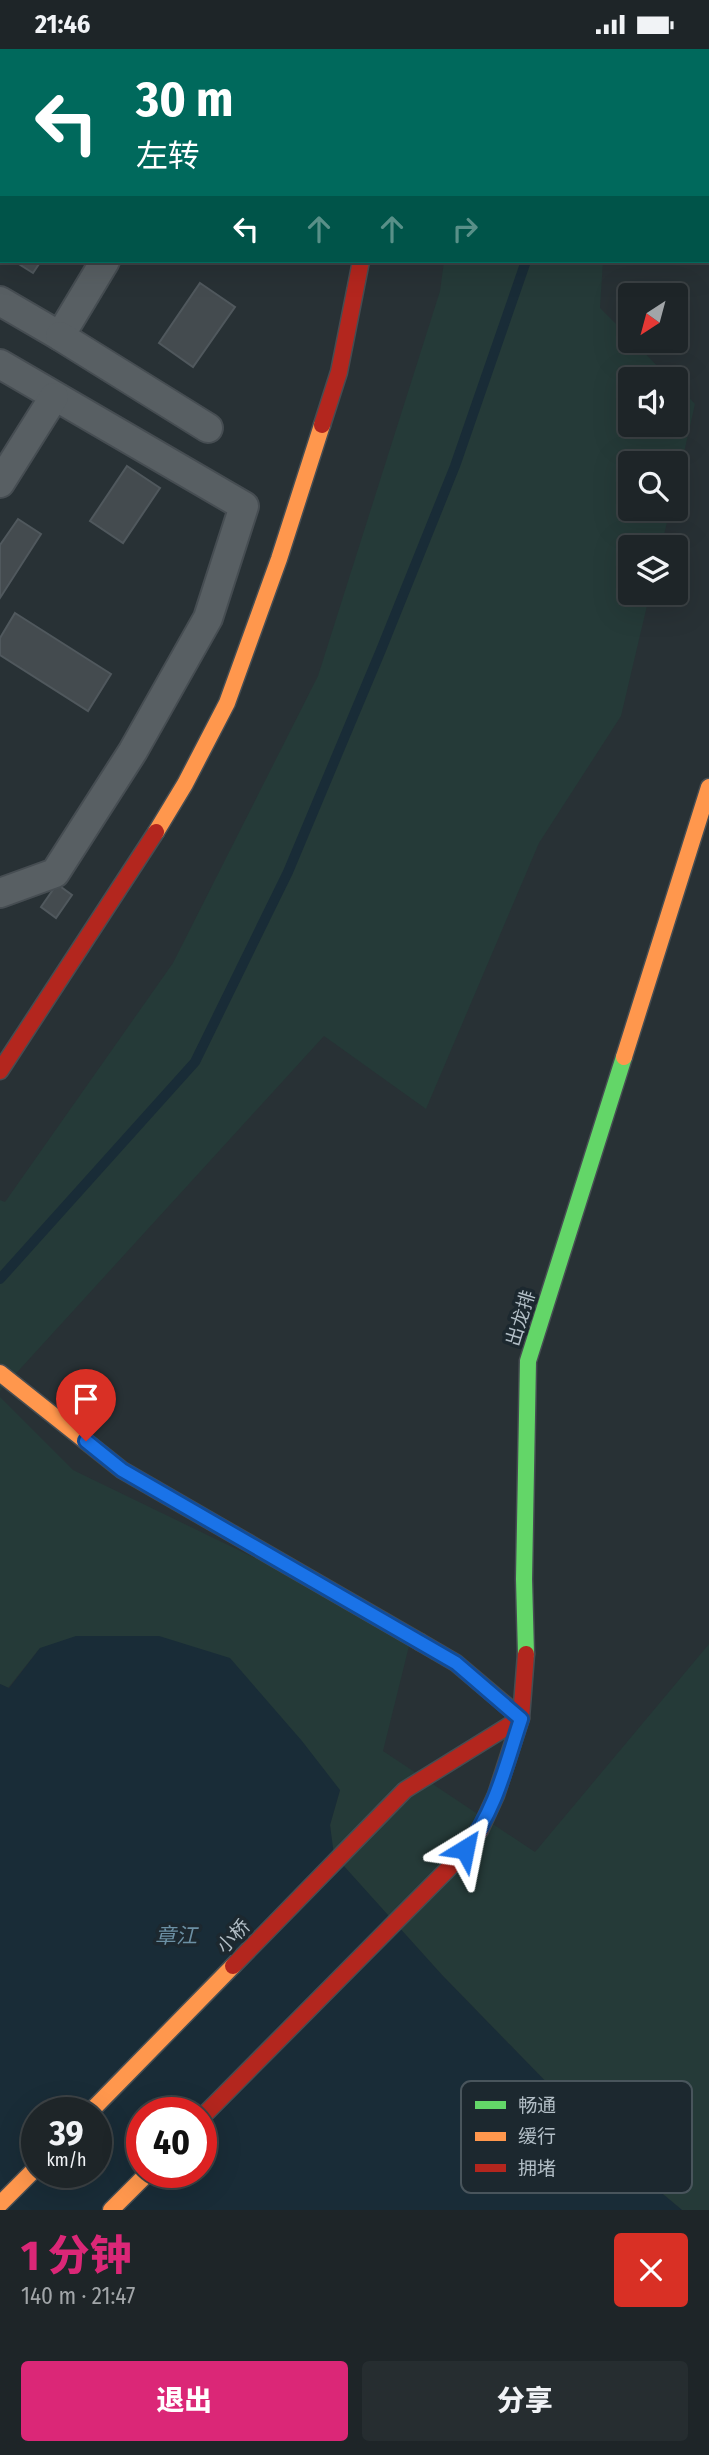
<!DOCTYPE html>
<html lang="zh">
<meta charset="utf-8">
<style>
body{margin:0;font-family:"Fira Sans Condensed","Noto Sans SC",sans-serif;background:#262d30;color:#f1f3f6;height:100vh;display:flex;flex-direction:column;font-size:26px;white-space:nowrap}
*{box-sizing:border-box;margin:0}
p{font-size:23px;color:#a1a5a8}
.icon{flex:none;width:38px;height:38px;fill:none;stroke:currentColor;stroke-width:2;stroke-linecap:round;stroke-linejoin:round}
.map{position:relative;height:2161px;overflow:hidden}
.details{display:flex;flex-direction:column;background:#1e2528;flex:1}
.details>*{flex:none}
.top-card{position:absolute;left:0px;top:0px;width:710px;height:214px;box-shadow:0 7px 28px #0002,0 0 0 2px #3c4245;background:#00695c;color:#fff;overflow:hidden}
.needle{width:46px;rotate:216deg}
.controls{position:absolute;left:618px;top:234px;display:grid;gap:14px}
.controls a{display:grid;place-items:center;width:70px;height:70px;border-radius:7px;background:#1e2528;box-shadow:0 7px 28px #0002,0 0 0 2px #3c4245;font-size:35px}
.speed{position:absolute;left:21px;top:2048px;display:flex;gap:14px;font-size:35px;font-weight:700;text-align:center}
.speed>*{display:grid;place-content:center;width:91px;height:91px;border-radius:50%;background:#1e2528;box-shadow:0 7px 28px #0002,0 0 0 2px #3c4245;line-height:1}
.speed small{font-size:18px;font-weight:400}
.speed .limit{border:10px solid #d22;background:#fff;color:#111}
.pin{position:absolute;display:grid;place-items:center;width:60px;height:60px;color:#fff;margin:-72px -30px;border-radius:50% 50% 50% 0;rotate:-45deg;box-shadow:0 0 7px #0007}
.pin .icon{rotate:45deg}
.me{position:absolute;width:77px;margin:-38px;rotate:35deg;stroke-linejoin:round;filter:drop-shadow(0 0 5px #0008)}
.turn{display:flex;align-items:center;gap:24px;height:147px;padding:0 21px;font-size:32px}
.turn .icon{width:91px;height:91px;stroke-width:2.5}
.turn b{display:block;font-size:49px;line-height:60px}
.lanes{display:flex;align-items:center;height:66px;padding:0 21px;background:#0003;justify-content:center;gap:35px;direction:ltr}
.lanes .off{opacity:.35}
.round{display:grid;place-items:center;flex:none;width:74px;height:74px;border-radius:7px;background:#262d30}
.summary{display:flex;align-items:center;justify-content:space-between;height:119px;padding:0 21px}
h1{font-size:42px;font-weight:800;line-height:52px;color:#db2777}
.cta{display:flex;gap:14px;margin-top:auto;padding:14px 21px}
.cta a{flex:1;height:80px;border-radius:7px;background:#db2777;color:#fff;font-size:28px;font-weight:800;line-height:80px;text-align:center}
.cta a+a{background:#262d30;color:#f1f3f6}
.status{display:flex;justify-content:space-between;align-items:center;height:49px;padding:0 35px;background:#1e2528;direction:ltr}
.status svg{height:19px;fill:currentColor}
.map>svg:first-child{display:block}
</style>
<div class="status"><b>21:46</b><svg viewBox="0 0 49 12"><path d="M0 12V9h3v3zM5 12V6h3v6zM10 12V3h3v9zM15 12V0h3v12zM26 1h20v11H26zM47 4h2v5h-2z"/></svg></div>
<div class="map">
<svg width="709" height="2161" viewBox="0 0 709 2161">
<rect width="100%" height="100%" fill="#283135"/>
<g fill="#253a38">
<path d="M 444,212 L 603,212 L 600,259 L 630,289 L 630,292 L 633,292 L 671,331 L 630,331 L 630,376 L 676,376 L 676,335 L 695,355 L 676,439 L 676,415 L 630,415 L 630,460 L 670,460 L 661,499 L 630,499 L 630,544 L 650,544 L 621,667 L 539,794 L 426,1060 L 324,987 L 0,1342 L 0,1151 L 5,1153 L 173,914 L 318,627 L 440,242 Z"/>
<path d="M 0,1348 L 73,1421 L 412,1585 L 383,1702 L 535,1803 L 709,1595 L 709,2161 L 682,2161 L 622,2111 L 442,1926 L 333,1806 L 330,1776 L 340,1741 L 40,1599 L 8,1639 L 0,1635 Z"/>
</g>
<path fill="#192c37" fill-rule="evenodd" d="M 76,1587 L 159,1587 L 230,1609 L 302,1692 L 340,1741 L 330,1776 L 334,1806 L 442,1926 L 622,2111 L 682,2161 L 0,2161 L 0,1635 L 9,1639 L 40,1599 ZM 37,2063 L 96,2063 L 96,2123 L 37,2123 ZM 142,2063 L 201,2063 L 201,2123 L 142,2123 Z"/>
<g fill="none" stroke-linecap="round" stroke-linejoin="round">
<g stroke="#192c37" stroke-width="10">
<path d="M 554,0 L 555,2"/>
<path d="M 0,1230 L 195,1013 L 288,823 L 381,601 L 455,417 L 526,212"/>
</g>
</g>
<g fill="#444b4f" stroke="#50585d" stroke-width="2">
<path d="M 60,0 L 163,0 L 162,2 Z"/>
<path d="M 0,12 L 2,13 L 2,205 L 0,203 Z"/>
<path d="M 14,212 L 41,212 L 33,224 Z"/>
<path d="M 200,234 L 235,258 L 193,318 L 159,294 Z"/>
<path d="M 127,417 L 160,439 L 123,494 L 90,472 Z"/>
<path d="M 18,470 L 41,485 L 0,549 L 0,496 Z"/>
<path d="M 15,564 L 111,625 L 88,662 L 0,606 L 0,589 Z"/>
<path d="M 57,835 L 72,846 L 56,869 L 41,858 Z"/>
</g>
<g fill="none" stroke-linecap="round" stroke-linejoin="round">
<defs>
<g id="street">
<path d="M 233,2 L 234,0"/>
<path d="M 0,252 L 60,287 L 105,212"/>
<path d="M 60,287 L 208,379"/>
<path d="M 0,315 L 244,457 L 208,569 L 133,702 L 55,824 L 0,844"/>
<path d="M 0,434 L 54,348"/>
</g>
<path id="fast" d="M 526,1605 L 524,1530 L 528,1312 L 624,1008"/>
<g id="slow">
<path d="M 390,0 L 390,2"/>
<path d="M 156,783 L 185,735 L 227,654 L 279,510 L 322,376"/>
<path d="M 624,1008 L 709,738"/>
<path d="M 0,1324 L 122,1421 L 420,1593"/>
<path d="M 90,2063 L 233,1917"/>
<path d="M 0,2155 L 37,2118"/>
<path d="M 111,2161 L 149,2123"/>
</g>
<g id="jam">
<path d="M 322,376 L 339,323 L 361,212"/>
<path d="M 0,1022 L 156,783"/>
<path d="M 233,1917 L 405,1741 L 521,1669 L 456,1614 L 420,1593"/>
<path d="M 201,2069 L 450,1818 L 480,1781 L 496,1746 L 521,1669 L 526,1605"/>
</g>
</defs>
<use href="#street" stroke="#464d52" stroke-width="32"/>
<use href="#fast" stroke="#464d52" stroke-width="19"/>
<use href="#slow" stroke="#464d52" stroke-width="19"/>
<use href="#jam" stroke="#464d52" stroke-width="19"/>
<use href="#street" stroke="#585f63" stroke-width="28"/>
<use href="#fast" stroke="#63d668" stroke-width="16"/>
<use href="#slow" stroke="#ff974d" stroke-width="16"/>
<use href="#jam" stroke="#b3261e" stroke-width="16"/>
</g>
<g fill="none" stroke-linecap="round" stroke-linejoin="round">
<defs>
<path id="route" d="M 86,1392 L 122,1421 L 456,1614 L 521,1670 C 506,1715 496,1762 465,1800"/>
</defs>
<use href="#route" stroke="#114b97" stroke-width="18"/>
<use href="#route" stroke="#1a73e8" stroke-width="12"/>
</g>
<g text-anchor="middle" stroke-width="7" stroke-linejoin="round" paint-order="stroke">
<g font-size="19" fill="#b2bec6" stroke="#1c282f">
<text transform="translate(520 1269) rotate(-73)" y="7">出龙排</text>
<text transform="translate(233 1887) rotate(-46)" y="7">小桥</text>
</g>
<g font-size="21" font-style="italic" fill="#6c90a4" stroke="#1c282f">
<text x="176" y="1894">章江</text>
</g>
</g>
<rect x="461" y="2032" width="231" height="112" rx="10" fill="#1c282f" stroke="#49555c" stroke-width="2"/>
<rect x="475" y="2052" width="31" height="8" fill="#63d668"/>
<rect x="475" y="2083" width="31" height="9" fill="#ff974d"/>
<rect x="475" y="2115" width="31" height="8" fill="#b3261e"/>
<g font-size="19" fill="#b2bec6">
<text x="518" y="2063">畅通</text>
<text x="518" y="2094">缓行</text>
<text x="518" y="2126">拥堵</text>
</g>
</svg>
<div class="controls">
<a><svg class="needle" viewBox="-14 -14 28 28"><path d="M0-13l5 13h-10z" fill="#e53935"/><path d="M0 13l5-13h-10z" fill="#a1a5a8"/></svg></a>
<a><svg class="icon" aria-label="sound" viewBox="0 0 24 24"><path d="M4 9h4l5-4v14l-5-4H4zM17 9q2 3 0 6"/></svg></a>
<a><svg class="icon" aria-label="search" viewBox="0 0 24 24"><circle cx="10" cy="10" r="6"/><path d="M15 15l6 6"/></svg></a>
<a><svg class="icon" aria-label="layers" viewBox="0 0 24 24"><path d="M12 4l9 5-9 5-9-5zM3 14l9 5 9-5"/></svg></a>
</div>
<div class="speed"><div>39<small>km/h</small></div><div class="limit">40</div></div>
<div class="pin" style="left:86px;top:1392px;background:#d93025"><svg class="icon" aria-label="arrive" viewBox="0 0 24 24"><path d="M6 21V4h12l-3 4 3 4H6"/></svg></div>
<svg class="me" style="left:465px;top:1800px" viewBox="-20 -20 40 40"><path d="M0-17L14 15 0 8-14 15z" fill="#1a73e8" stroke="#fff" stroke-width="4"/></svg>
<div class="top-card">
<div class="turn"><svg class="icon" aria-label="left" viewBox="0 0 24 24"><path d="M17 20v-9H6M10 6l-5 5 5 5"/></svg><div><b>30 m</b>左转</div></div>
<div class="lanes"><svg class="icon" aria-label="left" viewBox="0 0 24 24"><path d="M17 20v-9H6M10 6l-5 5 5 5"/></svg><svg class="icon off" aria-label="ahead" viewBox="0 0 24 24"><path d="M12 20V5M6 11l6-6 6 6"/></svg><svg class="icon off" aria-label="ahead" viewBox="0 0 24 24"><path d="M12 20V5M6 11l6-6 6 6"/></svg><svg class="icon off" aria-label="right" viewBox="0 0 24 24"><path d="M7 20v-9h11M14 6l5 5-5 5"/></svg></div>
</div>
</div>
<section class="details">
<div class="summary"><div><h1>1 分钟</h1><p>140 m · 21:47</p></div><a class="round" style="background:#d93025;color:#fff"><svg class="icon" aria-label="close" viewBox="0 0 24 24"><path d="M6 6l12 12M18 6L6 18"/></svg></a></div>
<div class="cta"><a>退出</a><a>分享</a></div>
</section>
